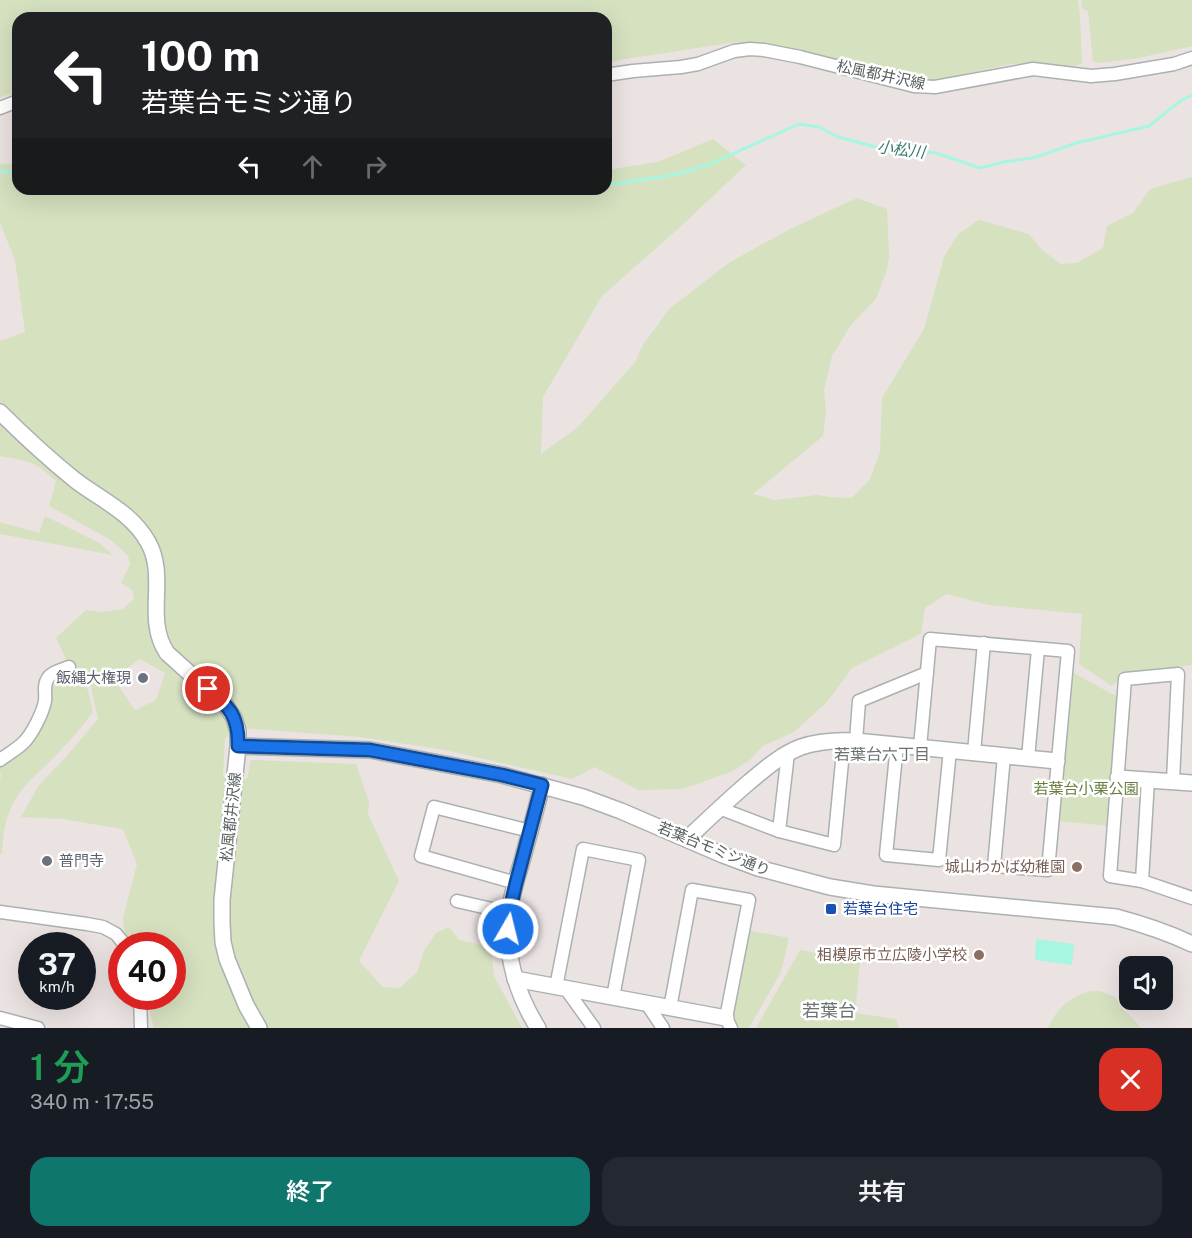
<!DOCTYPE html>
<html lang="ja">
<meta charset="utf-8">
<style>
body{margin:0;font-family:"Public Sans","Noto Sans JP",sans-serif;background:#242831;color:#f1f3f6;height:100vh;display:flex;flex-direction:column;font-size:22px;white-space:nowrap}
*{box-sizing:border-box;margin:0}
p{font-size:20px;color:#9ea1a6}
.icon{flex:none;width:33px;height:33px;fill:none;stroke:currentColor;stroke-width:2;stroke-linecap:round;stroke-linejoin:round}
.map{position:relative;height:1028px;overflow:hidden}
.details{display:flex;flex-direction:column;background:#171b24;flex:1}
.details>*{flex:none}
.banner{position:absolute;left:12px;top:12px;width:600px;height:183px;border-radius:18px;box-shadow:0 6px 24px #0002;background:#202124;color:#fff;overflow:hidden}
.buttons{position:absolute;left:1119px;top:956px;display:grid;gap:12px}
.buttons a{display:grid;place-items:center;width:54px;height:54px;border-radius:12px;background:#171b24;box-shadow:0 6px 24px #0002;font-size:30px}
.speed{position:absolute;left:18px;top:932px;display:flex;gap:12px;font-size:30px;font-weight:700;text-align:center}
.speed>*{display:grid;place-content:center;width:78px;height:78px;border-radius:50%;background:#171b24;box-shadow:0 6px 24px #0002;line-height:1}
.speed small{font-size:15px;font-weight:400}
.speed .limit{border:9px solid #d22;background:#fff;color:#111}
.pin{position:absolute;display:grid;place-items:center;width:51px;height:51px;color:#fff;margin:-26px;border:3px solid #fff;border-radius:50%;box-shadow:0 2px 6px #0007}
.me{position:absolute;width:66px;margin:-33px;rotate:8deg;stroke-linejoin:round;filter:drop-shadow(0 0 4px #0008)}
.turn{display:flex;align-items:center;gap:21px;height:126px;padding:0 30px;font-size:27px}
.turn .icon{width:78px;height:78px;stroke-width:2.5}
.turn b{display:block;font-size:42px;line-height:51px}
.lanes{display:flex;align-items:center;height:57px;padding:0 30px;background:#0003;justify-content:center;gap:30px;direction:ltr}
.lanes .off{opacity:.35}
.round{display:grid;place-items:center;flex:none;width:63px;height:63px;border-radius:18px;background:#242831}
.overview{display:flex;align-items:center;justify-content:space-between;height:102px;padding:0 30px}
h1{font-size:36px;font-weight:600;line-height:45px;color:#1e9e55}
.primary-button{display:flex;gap:12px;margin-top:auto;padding:12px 30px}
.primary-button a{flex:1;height:69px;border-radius:18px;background:#0f766e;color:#fff;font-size:24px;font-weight:600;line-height:69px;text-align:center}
.primary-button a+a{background:#242831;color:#f1f3f6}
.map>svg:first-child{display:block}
</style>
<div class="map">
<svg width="1192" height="1028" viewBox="0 0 1192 1028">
<rect width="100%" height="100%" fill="#ebe3e2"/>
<g fill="#d6e1c0" fill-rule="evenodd">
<path d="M 0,0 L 1078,0 L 1080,16 L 1082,63 L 1073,67 L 1012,64 L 930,81 L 899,78 L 778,47 L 737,42 L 606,62 L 606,18 L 18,18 L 18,92 L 0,97 Z"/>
<path d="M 1081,0 L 1192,0 L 1192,46 L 1139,58 L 1099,63 L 1093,61 L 1088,11 L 1082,9 Z"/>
<path d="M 713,139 L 746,165 L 679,228 L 602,296 L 543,397 L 541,454 L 578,427 L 636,361 L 641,348 L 669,309 L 730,262 L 790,229 L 857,198 L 887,209 L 889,256 L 887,270 L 876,299 L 851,325 L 832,356 L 824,390 L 826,412 L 823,436 L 753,494 L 775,500 L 817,495 L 831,497 L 852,498 L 870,479 L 880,452 L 882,398 L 924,329 L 944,257 L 958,234 L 979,220 L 1029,234 L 1041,249 L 1061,264 L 1077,263 L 1103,248 L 1107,226 L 1133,213 L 1150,189 L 1192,177 L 1192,665 L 1125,674 L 1112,686 L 1079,664 L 1082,614 L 989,605 L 946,594 L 925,608 L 921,634 L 852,668 L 827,702 L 794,732 L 763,746 L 750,760 L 731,772 L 682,789 L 638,790 L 595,767 L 572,779 L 445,750 L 360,737 L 242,728 L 225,738 L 223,777 L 247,779 L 251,760 L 356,764 L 369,802 L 368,814 L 399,881 L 359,961 L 383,987 L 400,988 L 417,972 L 424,951 L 436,933 L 449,927 L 459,940 L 491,947 L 494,976 L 522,1028 L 154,1028 L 146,996 L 172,996 L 172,945 L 128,945 L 126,942 L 123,918 L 137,864 L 123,829 L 62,819 L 21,817 L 39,785 L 64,759 L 98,719 L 91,687 L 80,670 L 67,661 L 56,638 L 86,610 L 101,612 L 123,609 L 134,599 L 132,590 L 121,583 L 130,564 L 128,556 L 111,540 L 49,506 L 56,481 C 35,461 28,461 0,456 L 0,341 L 25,332 L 15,260 L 0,223 L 0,164 L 18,163 L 18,189 L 606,189 L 606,170 L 658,162 ZM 140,659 L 165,673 L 156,700 L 135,710 L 113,678 Z"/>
<path d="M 45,516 L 99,543 L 113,555 L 0,534 L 0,522 L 39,533 Z"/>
<path d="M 72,669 C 88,682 89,693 93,712 C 78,732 61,751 43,768 C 33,778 22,787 15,800 C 5,816 3,836 2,854 L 0,854 L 0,783 L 1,774 L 0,773 L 0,764 L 25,746 L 52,678 Z"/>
<path d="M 1070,671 L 1118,697 L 1110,826 L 1057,821 Z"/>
<path d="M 747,930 L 789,938 L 781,972 L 749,1028 L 740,1028 L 731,1013 Z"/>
<path d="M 800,950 L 860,961 L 855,1013 L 896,1019 L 899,1028 L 756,1028 Z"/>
<path d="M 1091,991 L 1100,991 L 1115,997 L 1121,1007 L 1137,1023 L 1141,1028 L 1048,1028 C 1057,1008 1069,997 1091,991 Z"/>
</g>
<path fill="#a7f6e2" d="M 1036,939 L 1074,944 L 1072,965 L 1035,960 Z"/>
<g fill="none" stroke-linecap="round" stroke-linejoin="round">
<g stroke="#a7f6e2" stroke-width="3">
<path d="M 0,171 L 18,172"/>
<path d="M 606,185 L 674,175 L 708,165 L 799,124 L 819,127 L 838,137 L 887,150 L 936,153 L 980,168 L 1004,162 L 1033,158 L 1076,143 L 1149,126 L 1180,101 L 1192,95"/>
<path d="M 377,189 L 381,193 L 396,189"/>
</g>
<defs>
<g id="minor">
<path d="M 606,75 L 633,71 L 681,67 L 698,64 L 734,51 L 750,49 L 764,50 L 800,57 L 914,86 L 935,87 L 1033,69 L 1091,76 L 1115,74 L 1174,64 L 1192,58"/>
<path d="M 0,108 L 18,101"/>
<path d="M 856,741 L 859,701 L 927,673"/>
<path d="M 897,745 L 886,855 L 939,860 L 950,750"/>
<path d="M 920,747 L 930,639 L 1068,651 L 1048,870 L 994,866 L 1004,756"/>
<path d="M 974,752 L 984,643"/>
<path d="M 1028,758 L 1038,649"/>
<path d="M 0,760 C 8,754 17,749 23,743 C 32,735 43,712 45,701 C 46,693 43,685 48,678 C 52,672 62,670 69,667"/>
<path d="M 1173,781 L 1178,674 L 1125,679 L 1110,876 L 1142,881 L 1192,898"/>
<path d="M 719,808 L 779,831 L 834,845 L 844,741"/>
<path d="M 779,831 L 788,753"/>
<path d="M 1142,881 L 1148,780"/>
<path d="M 516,883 L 421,856 L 434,807 L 530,831"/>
<path d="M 457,901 L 509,913"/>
<path d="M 0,912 L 87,924 L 103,927 L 116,934 L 125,945"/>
<path d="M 556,987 L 583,849 L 639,860 L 613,997"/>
<path d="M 566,989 L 594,1028"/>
<path d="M 140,996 L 141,1028"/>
<path d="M 647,1004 L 663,1028"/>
<path d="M 670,1008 L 692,890 L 749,900 L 726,1018 L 731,1028"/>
<path d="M 0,1018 L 38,1028"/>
</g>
<g id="tertiary">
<path d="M 0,412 C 24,436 49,459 75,480 C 101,500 131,512 148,542 C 168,577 144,619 167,653 L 227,707 L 234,718 L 238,731 L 238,746 L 222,900 L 222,922 L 223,942 L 227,959 L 246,1005 L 259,1028"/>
<path d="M 238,746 L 370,750 L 502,775 L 583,797 L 621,811 L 723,855 L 758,868 L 830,887 L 873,894 L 1116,917 C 1142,924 1167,932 1192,944"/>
<path d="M 1118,778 L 1192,783"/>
<path d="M 687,839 C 707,820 727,801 748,783 C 765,769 780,755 801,747 C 818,741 837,740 856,741 L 1057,761"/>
<path d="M 515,979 L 726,1018"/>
<path d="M 538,1028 C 517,995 504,953 509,914 C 511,896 517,878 522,861 C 529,835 536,810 542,785"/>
</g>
</defs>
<use href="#minor" stroke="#abb1b1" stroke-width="15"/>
<use href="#tertiary" stroke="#abb1b1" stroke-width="18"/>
<use href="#minor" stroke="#fff" stroke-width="12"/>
<use href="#tertiary" stroke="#fff" stroke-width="15"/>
</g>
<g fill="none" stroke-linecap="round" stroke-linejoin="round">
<defs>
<path id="route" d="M 208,689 C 230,707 239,717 238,746 L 370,750 L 502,775 L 542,785 L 516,883 L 509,913 L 508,929"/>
</defs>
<use href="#route" stroke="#114b97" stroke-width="15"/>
<use href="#route" stroke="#1a73e8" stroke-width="10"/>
</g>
<g fill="#6b7280" stroke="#fff" stroke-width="2">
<circle cx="143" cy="678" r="6"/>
<circle cx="47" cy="861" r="6"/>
</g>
<g fill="#8d6e63" stroke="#fff" stroke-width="2">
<circle cx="1077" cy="867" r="6"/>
<circle cx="979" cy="955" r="6"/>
</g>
<rect fill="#1a4fb4" stroke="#fff" stroke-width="2" x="825" y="903" width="12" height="12" rx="3"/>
<g text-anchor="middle" stroke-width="5" stroke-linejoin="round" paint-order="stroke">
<g font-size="15" fill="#5a6160" stroke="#fff">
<text transform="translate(881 75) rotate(12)" y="5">松風都井沢線</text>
<text transform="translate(231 817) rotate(-84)" y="5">松風都井沢線</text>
<text transform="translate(714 849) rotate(22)" y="5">若葉台モミジ通り</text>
</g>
<g font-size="15" fill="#5b616d" stroke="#fff" text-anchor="end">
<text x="131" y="683">飯縄大権現</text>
<text x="59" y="866" text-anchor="start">普門寺</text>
</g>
<g font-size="15" fill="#667d3c" stroke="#fff">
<text x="1086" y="794">若葉台小栗公園</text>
</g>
<g font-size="15" fill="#785e54" stroke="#fff" text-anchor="end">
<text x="1065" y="872">城山わかば幼稚園</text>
<text x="967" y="960">相模原市立広陵小学校</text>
</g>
<g font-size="15" fill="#164399" stroke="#fff" text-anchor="start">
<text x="843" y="914">若葉台住宅</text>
</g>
<g font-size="16" font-style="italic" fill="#387c71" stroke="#fff">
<text transform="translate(901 149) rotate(7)" y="6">小松川</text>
</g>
<g font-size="16" fill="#6b7371" stroke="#fff">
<text x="882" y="760">若葉台六丁目</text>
</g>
<g font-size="18" fill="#6b7371" stroke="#fff">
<text x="829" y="1017">若葉台</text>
</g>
</g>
</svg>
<div class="buttons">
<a><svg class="icon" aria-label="sound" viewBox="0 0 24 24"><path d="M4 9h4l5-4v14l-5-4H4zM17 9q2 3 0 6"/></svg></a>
</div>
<div class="speed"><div>37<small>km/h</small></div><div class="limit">40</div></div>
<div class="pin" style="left:208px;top:689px;background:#d93025"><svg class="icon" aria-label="arrive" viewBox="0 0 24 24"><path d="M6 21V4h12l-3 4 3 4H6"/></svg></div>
<svg class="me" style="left:508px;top:929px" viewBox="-20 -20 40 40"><circle r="17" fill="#1a73e8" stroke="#fff" stroke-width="3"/><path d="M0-11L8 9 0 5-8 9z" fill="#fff"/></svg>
<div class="banner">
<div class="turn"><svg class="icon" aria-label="left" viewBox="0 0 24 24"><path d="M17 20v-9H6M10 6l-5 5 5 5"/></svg><div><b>100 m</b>若葉台モミジ通り</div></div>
<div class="lanes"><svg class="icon" aria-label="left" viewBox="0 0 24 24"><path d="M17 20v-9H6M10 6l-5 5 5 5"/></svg><svg class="icon off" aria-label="ahead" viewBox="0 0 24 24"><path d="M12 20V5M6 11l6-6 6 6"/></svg><svg class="icon off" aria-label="right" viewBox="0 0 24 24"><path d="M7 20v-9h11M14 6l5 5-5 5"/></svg></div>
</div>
</div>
<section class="details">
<div class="overview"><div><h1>1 分</h1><p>340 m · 17:55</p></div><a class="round" style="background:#d93025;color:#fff"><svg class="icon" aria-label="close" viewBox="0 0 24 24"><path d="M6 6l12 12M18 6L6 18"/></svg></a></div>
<div class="primary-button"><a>終了</a><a>共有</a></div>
</section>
